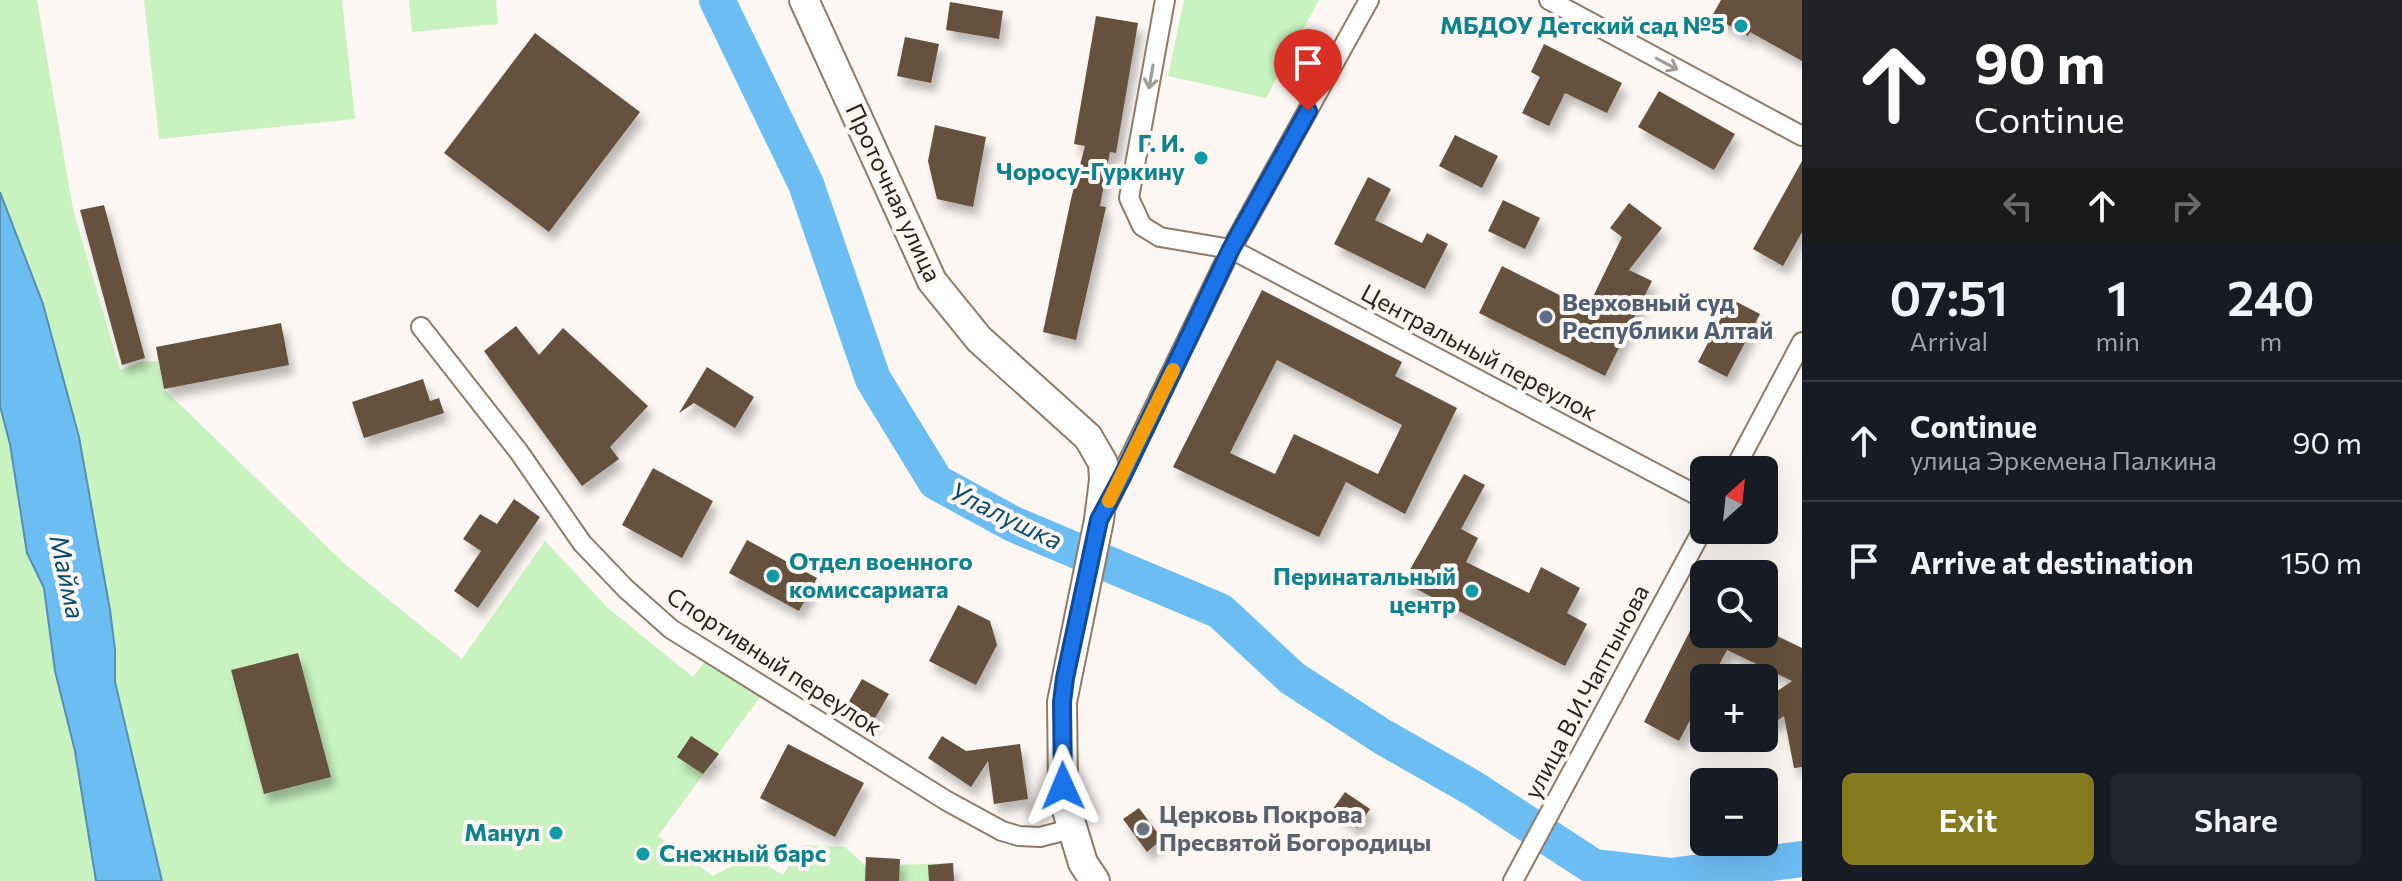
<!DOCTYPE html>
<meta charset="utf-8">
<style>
body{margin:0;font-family:Commissioner,sans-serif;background:#20242c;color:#f1f3f6;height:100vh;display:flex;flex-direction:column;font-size:30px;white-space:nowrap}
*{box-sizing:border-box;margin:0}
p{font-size:26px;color:#9ea1a6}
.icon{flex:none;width:44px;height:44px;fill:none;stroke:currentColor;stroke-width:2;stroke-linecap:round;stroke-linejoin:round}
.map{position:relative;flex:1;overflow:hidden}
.side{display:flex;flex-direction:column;background:#171b24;width:600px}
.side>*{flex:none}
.hud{background:#202124;color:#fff;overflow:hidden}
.needle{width:52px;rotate:27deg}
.fabs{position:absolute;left:1690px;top:456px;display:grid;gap:16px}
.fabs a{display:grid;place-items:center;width:88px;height:88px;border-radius:12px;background:#171b24;box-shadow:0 8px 32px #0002;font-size:40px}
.pin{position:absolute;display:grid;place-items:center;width:68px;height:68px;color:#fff;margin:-82px -34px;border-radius:50% 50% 50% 0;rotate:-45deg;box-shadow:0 0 8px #0007}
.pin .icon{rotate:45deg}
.me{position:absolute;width:88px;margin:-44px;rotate:359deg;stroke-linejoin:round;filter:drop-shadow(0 0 6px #0008)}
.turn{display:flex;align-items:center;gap:28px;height:168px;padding:0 40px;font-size:36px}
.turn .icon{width:104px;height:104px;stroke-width:2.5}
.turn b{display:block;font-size:56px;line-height:68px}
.lanes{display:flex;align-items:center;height:76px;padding:0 40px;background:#0003;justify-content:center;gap:40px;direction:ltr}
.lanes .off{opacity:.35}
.eta{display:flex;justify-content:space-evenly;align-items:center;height:136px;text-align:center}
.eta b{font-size:48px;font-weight:600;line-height:56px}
.cta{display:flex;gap:16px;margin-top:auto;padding:16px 40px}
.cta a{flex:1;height:92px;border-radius:12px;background:#867a1f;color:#fff;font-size:32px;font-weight:600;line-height:92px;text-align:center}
.cta a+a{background:#20242c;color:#f1f3f6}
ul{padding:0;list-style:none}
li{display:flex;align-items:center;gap:24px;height:120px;padding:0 40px;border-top:2px solid #363941}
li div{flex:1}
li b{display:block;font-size:30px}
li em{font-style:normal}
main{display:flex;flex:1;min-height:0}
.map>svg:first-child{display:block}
</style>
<main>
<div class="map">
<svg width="1802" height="881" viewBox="0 0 1802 881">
<defs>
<filter id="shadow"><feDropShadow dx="5" dy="9" stdDeviation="4" flood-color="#0004"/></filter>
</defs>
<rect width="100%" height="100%" fill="#fcf7f3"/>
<g fill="#c8f3c1">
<path d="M 0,0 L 37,0 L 73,209 L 120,370 L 140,362 L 158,361 L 164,389 L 345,564 L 462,659 L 545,541 L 608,608 L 693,677 L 707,659 L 760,697 L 658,836 L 713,876 L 751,856 L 783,875 L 803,845 L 845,847 L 866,866 L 953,863 L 954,881 L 162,881 L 115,682 L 79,437 L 43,304 L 0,192 Z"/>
<path d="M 144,0 L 342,0 L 355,119 L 159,139 Z"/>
<path d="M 409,0 L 496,0 L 498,24 L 412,32 Z"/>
<path d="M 1184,0 L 1319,0 L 1266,98 L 1168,76 Z"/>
<path d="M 0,406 L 10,444 L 27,553 L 44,587 L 55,671 L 75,751 L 96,881 L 0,881 Z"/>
</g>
<path fill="#6cbdf2" stroke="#588fb1" stroke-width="2" d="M 0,192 L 43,304 L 79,437 L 110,610 L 115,650 L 115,682 L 162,881 L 96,881 L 75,751 L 55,671 L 44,588 L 27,553 L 10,444 L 0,406 Z"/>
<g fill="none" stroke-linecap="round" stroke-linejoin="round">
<path stroke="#6cbdf2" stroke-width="36" d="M 717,0 L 806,184 L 873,379 L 936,482 L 1013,524 L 1220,611 L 1292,678 L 1383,737 L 1471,787 L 1594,867 L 1670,876 L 1802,859"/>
</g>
<g fill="#65513e" fill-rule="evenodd" filter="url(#shadow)">
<path d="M 1721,0 L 1802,0 L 1802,61 L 1750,32 L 1748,36 L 1712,16 Z"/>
<path d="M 950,2 L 1003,11 L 999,39 L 946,30 Z"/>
<path d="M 1096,16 L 1138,23 L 1116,153 L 1110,152 L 1100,206 L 1106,207 L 1076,340 L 1043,332 L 1071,199 L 1085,146 L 1074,144 Z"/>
<path d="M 535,33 L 640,112 L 549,232 L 444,153 Z"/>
<path d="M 905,37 L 939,44 L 931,83 L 897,76 Z"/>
<path d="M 1544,44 L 1622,83 L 1607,113 L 1565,93 L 1549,126 L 1522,113 L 1540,77 L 1531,72 Z"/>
<path d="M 1659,91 L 1735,134 L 1714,170 L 1638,127 Z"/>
<path d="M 935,125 L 986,137 L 973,207 L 937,199 L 928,161 Z"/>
<path d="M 1455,135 L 1498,156 L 1482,188 L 1439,166 Z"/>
<path d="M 1802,161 L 1802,232 L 1783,266 L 1753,249 Z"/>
<path d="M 1368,177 L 1391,189 L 1375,220 L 1422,243 L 1427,233 L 1448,244 L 1425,289 L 1334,244 Z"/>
<path d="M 1503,200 L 1540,218 L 1525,249 L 1488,231 Z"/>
<path d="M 1629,203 L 1662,228 L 1629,270 L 1652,281 L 1605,376 L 1479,313 L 1502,266 L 1587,309 L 1622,237 L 1610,228 Z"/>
<path d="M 104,205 L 145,358 L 122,365 L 80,210 Z"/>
<path d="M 1262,290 L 1402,362 L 1395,376 L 1457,408 L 1405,514 L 1346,482 L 1319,537 L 1173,467 ZM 1277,360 L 1402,425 L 1378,474 L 1294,434 L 1275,474 L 1230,453 Z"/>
<path d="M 1731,299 L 1760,314 L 1727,377 L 1698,362 Z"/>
<path d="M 281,323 L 289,365 L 164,389 L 156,347 Z"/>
<path d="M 516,326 L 539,355 L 563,328 L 648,406 L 610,447 L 619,459 L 582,486 L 484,351 Z"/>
<path d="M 707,367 L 754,397 L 735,428 L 694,403 L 679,413 Z"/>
<path d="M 423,379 L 430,401 L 439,398 L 444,413 L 364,438 L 352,402 Z"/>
<path d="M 653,468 L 713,501 L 682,558 L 622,525 Z"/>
<path d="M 1464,474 L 1485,485 L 1461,529 L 1478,538 L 1466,562 L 1529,593 L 1541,567 L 1580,588 L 1567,613 L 1587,624 L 1565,666 L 1403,582 Z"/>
<path d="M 514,499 L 540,517 L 478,608 L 454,591 L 481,551 L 463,539 L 480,514 L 497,524 Z"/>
<path d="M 747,540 L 817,578 L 799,611 L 729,573 Z"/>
<path d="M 1704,603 L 1704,634 L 1773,634 L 1802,648 L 1802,767 L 1794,768 L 1784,716 L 1764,729 L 1764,700 L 1792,681 L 1727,650 L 1712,678 L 1704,678 L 1704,694 L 1679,741 L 1644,722 Z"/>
<path d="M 958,605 L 990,621 L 997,645 L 976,685 L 929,661 Z"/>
<path d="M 298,653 L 331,777 L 264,794 L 231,670 Z"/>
<path d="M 862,679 L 889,694 L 871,725 L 844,710 Z"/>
<path d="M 691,736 L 719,754 L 703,774 L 677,757 Z"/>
<path d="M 942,736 L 966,751 L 1020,744 L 1028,799 L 994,804 L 988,761 L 971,787 L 928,758 Z"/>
<path d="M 788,744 L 864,783 L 835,837 L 760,798 Z"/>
<path d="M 1345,792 L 1370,809 L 1357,828 L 1332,810 Z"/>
<path d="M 1139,808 L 1162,839 L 1147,852 L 1123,819 Z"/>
<path d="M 866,857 L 900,859 L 899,881 L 865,881 Z"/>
<path d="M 953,863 L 954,881 L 929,881 L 928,865 Z"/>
</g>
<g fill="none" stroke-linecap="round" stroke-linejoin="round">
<defs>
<g id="street">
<path d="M 1165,0 L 1129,198 L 1142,226 L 1160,237 L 1231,249 L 1704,499"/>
<path d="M 1549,0 L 1802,136"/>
<path d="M 421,327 L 519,452 L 582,543 L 626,589 L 671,629 L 947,801 L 1002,831 L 1019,836 L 1040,837 L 1071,829"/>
<path d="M 1734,470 L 1802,342"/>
<path d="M 1107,505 L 1231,249 L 1369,0"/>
<path d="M 1513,881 L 1704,527"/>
</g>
<path id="primary" d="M 804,0 L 932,281 L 979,339 L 1088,437 L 1103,463 L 1104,480 L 1099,520 L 1062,702 L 1063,786 L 1066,807 L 1083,863 L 1095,881"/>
</defs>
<use href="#street" stroke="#907b66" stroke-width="22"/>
<use href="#primary" stroke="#907b66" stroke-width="32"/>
<use href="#street" stroke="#fff" stroke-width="18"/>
<use href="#primary" stroke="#fff" stroke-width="28"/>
</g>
<defs><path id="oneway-shaft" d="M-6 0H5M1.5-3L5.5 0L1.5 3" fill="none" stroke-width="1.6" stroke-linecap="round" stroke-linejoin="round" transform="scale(2)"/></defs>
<g stroke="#a09c98">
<use href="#oneway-shaft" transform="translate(1667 64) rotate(28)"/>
<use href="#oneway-shaft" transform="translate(1151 77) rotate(100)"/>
</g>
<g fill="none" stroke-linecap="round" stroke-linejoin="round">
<defs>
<path id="route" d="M 1063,786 L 1062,702 L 1065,678 L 1099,520 L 1123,475 L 1231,249 L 1308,111"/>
</defs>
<use href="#route" stroke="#114b97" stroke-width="20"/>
<use href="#route" stroke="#1a73e8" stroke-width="14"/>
<path stroke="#f59e0b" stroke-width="14" d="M 1109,501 L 1173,370"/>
</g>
<g fill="#0f9aa8" stroke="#fcf7f3" stroke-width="3">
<circle cx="1741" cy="26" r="8"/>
<circle cx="1201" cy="158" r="8"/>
<circle cx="773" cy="576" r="8"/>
<circle cx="1472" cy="591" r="8"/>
<circle cx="556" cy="833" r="8"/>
<circle cx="643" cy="854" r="8"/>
</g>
<circle fill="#5c6f8a" stroke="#fcf7f3" stroke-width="3" cx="1546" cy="317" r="8"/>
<circle fill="#6b7280" stroke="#fcf7f3" stroke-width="3" cx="1143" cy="829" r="8"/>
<g text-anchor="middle" stroke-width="8" stroke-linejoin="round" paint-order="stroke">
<g font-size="24" font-weight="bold" fill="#0d838f" stroke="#fcf7f3" text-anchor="end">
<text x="1725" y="34">МБДОУ Детский сад №5</text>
<text x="1185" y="152">Г. И.<tspan x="1185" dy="28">Чоросу-Гуркину</tspan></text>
<text x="789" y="570" text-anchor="start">Отдел военного<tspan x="789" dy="28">комиссариата</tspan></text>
<text x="1456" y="585">Перинатальный<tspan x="1456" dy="28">центр</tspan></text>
<text x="540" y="841">Манул</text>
<text x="659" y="862" text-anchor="start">Снежный барс</text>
</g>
<g font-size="24" fill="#2b231a" stroke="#fcf7f3">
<text transform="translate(893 193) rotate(65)" y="8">Проточная улица</text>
<text transform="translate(1479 353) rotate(28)" y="8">Центральный переулок</text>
<text transform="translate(774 662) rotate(33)" y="8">Спортивный переулок</text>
<text transform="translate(1587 692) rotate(-62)" y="8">улица В.И.Чаптынова</text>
</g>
<g font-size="24" font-weight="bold" fill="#4e5e75" stroke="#fcf7f3" text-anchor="start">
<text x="1562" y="311">Верховный суд<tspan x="1562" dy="28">Республики Алтай</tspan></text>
</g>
<g font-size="24" font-weight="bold" fill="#5b616d" stroke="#fcf7f3" text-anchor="start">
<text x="1159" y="823">Церковь Покрова<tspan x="1159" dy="28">Пресвятой Богородицы</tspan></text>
</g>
<g font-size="26" font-style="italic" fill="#0a4c6f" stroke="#fcf7f3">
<text transform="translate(1006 516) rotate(26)" y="9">Улалушка</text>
<text transform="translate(67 577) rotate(78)" y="9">Майма</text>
</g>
</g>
</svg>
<div class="fabs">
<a><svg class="needle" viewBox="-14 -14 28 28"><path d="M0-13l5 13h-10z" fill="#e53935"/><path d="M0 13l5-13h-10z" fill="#9ea1a6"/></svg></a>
<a><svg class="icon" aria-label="search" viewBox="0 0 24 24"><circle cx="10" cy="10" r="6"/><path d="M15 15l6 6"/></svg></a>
<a>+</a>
<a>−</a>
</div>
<div class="pin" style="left:1308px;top:111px;background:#d93025"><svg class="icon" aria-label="arrive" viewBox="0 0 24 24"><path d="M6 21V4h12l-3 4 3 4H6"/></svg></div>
<svg class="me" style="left:1063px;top:786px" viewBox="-20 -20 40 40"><path d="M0-17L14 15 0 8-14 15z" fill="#1a73e8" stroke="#fff" stroke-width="4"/></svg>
</div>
<section class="side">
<div class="hud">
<div class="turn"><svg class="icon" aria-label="ahead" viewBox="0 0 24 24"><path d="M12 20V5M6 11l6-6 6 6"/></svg><div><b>90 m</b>Continue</div></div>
<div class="lanes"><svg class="icon off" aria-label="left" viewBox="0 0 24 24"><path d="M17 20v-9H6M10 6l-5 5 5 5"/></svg><svg class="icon" aria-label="ahead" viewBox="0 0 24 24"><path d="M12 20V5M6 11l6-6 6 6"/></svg><svg class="icon off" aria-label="right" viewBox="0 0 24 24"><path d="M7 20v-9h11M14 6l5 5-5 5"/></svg></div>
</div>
<div class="eta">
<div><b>07:51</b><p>Arrival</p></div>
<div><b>1</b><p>min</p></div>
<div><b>240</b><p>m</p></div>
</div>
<ul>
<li><svg class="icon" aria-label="ahead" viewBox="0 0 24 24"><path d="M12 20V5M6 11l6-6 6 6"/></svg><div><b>Continue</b><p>улица Эркемена Палкина</p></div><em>90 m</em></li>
<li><svg class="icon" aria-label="arrive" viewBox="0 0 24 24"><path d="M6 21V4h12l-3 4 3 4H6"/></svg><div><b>Arrive at destination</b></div><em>150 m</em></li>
</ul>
<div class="cta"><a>Exit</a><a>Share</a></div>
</section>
</main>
